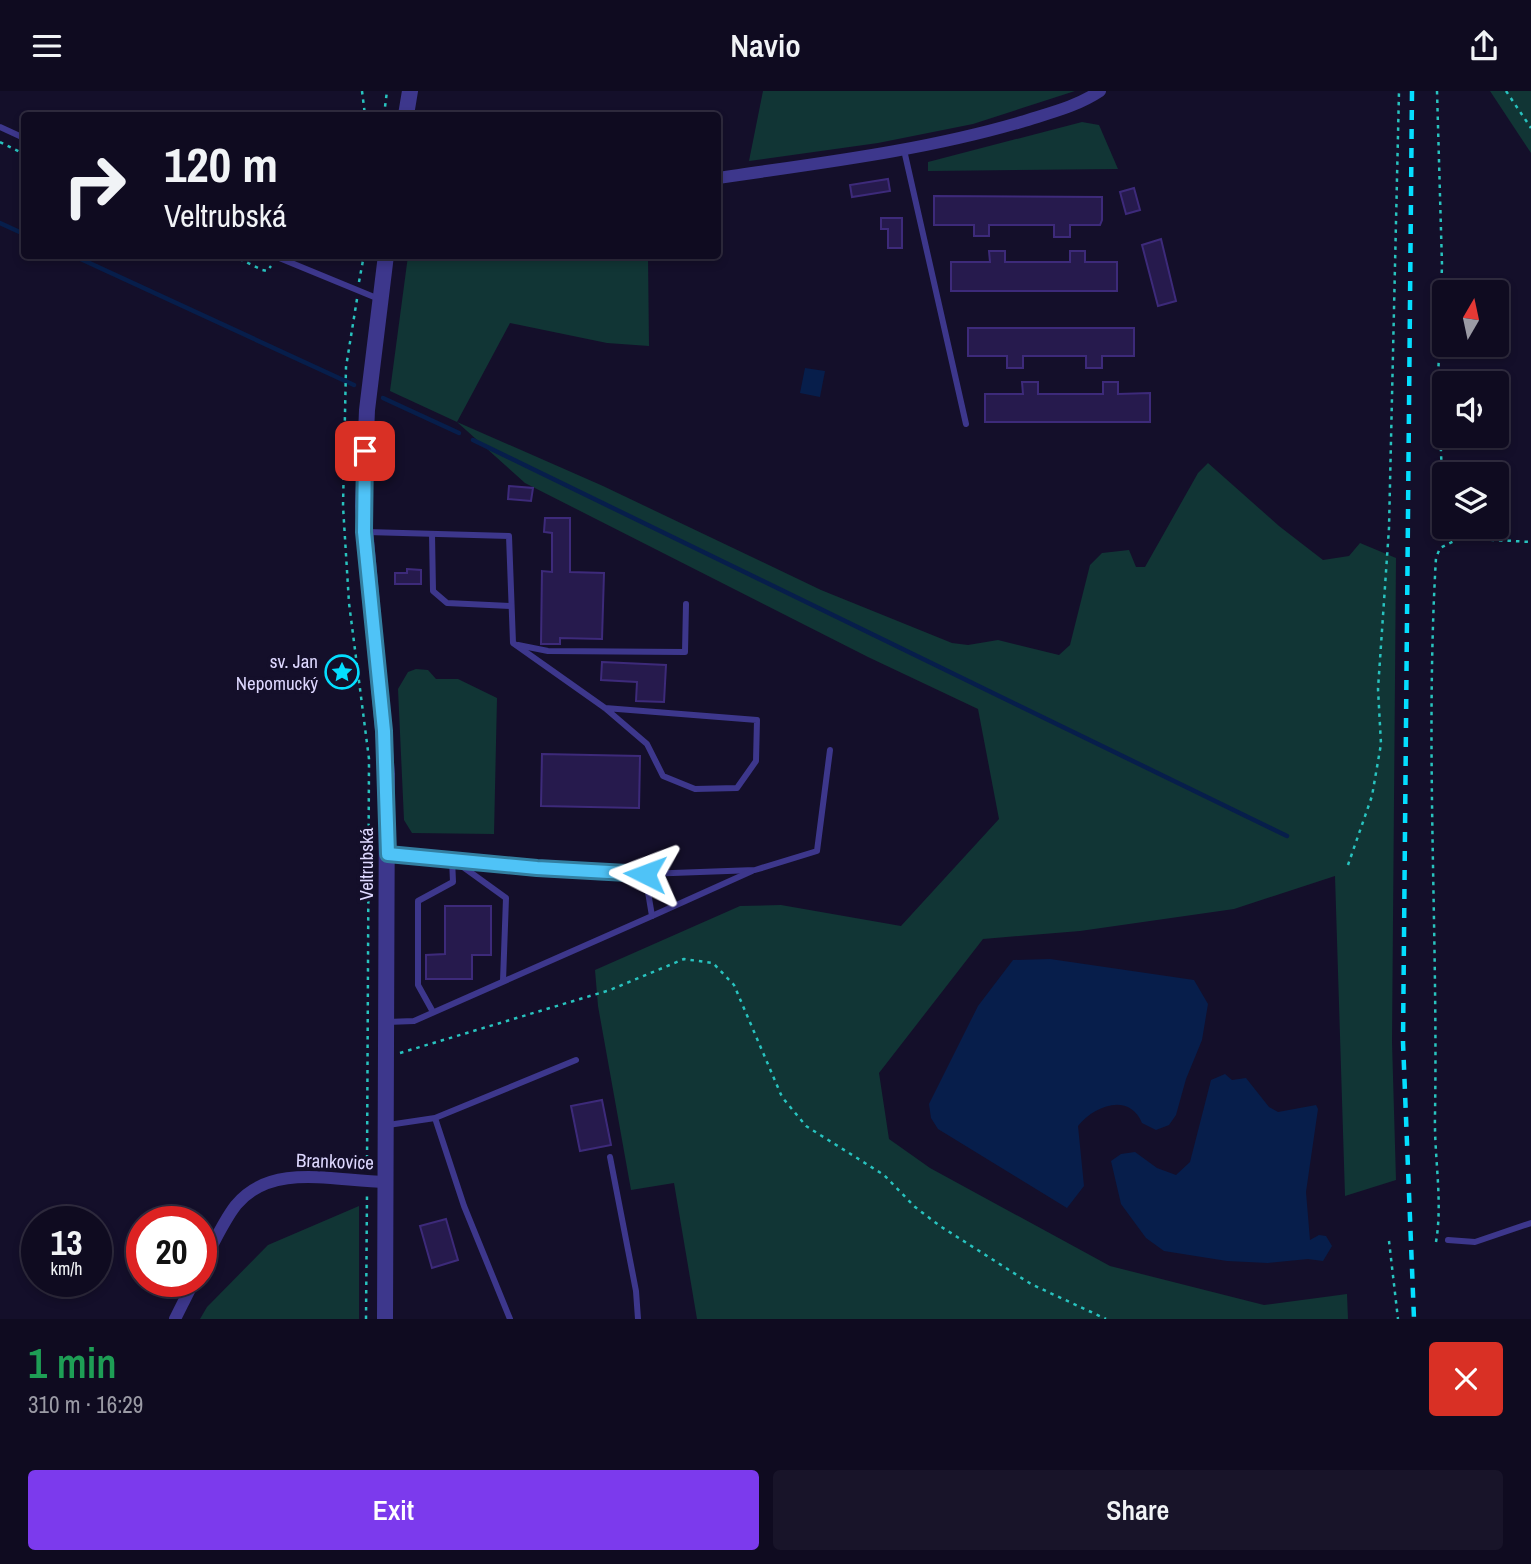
<!DOCTYPE html>
<meta charset="utf-8">
<style>
body{margin:0;font-family:"Archivo Narrow",sans-serif;background:#181429;color:#f1f3f6;height:100vh;display:flex;flex-direction:column;font-size:26px;white-space:nowrap}
*{box-sizing:border-box;margin:0}
p{font-size:23px;color:#9b9ba5}
.icon{flex:none;width:38px;height:38px;fill:none;stroke:currentColor;stroke-width:2;stroke-linecap:round;stroke-linejoin:round}
.map{position:relative;height:1228px;overflow:hidden}
.drawer{display:flex;flex-direction:column;background:#0f0b20;flex:1}
.drawer>*{flex:none}
.banner{position:absolute;left:21px;top:21px;width:700px;height:147px;border-radius:7px;box-shadow:0 4px 10px #0003,0 0 0 2px #2f2b3e;background:#0f0b20;color:#f1f3f6;overflow:hidden}
.needle{width:46px;rotate:9deg}
.buttons{position:absolute;left:1432px;top:189px;display:grid;gap:14px}
.buttons a{display:grid;place-items:center;width:77px;height:77px;border-radius:7px;background:#0f0b20;box-shadow:0 4px 10px #0003,0 0 0 2px #2f2b3e;font-size:35px}
.speed{position:absolute;left:21px;top:1115px;display:flex;gap:14px;font-size:35px;font-weight:700;text-align:center}
.speed>*{display:grid;place-content:center;width:91px;height:91px;border-radius:50%;background:#0f0b20;box-shadow:0 4px 10px #0003,0 0 0 2px #2f2b3e;line-height:1}
.speed small{font-size:18px;font-weight:400}
.speed .limit{border:10px solid #d22;background:#fff;color:#111}
.pin{position:absolute;display:grid;place-items:center;width:60px;height:60px;color:#fff;margin:-30px;border-radius:14px;box-shadow:0 4px 10px #0006}
.me{position:absolute;width:77px;margin:-38px;rotate:273deg;stroke-linejoin:round;filter:drop-shadow(0 0 5px #0008)}
.turn{display:flex;align-items:center;gap:24px;height:147px;padding:0 28px;font-size:32px}
.turn .icon{width:91px;height:91px;stroke-width:2.5}
.turn b{display:block;font-size:49px;line-height:60px}
.round{display:grid;place-items:center;flex:none;width:74px;height:74px;border-radius:7px;background:#181429}
.head{display:flex;align-items:center;justify-content:space-between;height:119px;padding:0 28px}
h1{font-size:42px;font-weight:600;line-height:52px;color:#1e9e55}
.action{display:flex;gap:14px;margin-top:auto;padding:14px 28px}
.action a{flex:1;height:80px;border-radius:7px;background:#7c3aed;color:#fff;font-size:28px;font-weight:600;line-height:80px;text-align:center}
.action a+a{background:#181429;color:#f1f3f6}
header{display:flex;justify-content:space-between;align-items:center;height:91px;padding:0 28px;background:#0f0b20;font-size:32px;font-weight:600}
.map>svg:first-child{display:block}
</style>
<header><svg class="icon" aria-label="menu" viewBox="0 0 24 24"><path d="M4 6h16M4 12h16M4 18h16"/></svg>Navio<svg class="icon" aria-label="share" viewBox="0 0 24 24"><path d="M12 15V3M7 8l5-5 5 5M5 13v7h14v-7"/></svg></header>
<div class="map">
<svg width="1531" height="1228" viewBox="0 0 1531 1228">
<rect width="100%" height="100%" fill="#140f2a"/>
<g fill="#113535">
<path d="M 763,0 L 1075,0 L 973,33 L 878,52 L 749,70 Z"/>
<path d="M 1490,0 L 1531,0 L 1531,62 Z"/>
<path d="M 1082,31 L 1099,34 L 1118,78 L 928,80 L 928,71 Z"/>
<path d="M 408,165 L 648,165 L 649,255 L 607,252 L 510,232 L 457,331 L 603,395 L 821,499 L 952,552 L 968,554 L 998,549 L 1059,564 L 1070,554 L 1090,474 L 1102,462 L 1129,459 L 1136,476 L 1145,476 L 1198,382 L 1208,372 L 1279,435 L 1323,469 L 1349,465 L 1360,452 L 1396,467 L 1392,951 L 1396,1089 L 1345,1105 L 1335,785 L 1234,818 L 1080,840 L 983,848 L 879,982 L 889,1048 L 930,1077 L 1110,1175 L 1264,1214 L 1347,1203 L 1348,1228 L 697,1228 L 674,1092 L 631,1099 L 598,915 L 595,879 L 740,815 L 781,814 L 901,835 L 999,728 L 978,618 L 868,566 L 525,392 L 457,331 L 390,300 Z"/>
<path d="M 416,578 L 428,579 L 436,588 L 458,588 L 497,607 L 494,743 L 412,742 L 404,729 L 398,598 L 408,581 Z"/>
<path d="M 359,1115 L 359,1228 L 200,1228 L 207,1216 L 268,1154 Z"/>
</g>
<g fill="#071e4b">
<path d="M 805,277 L 825,280 L 820,306 L 800,302 Z"/>
<path d="M 1050,868 L 1194,889 L 1208,913 L 1202,949 L 1186,988 L 1176,1024 L 1169,1034 L 1156,1039 L 1142,1032 C 1129,1001 1094,1015 1078,1035 L 1084,1095 L 1067,1117 L 938,1038 L 931,1027 L 929,1013 L 978,915 L 1013,869 Z"/>
<path d="M 1225,983 L 1232,989 L 1246,987 L 1269,1016 L 1278,1021 L 1316,1014 L 1318,1018 L 1306,1101 L 1310,1149 L 1319,1144 L 1326,1145 L 1332,1155 L 1323,1170 L 1308,1168 L 1268,1172 L 1227,1170 L 1164,1160 L 1146,1147 L 1121,1113 L 1111,1070 L 1121,1063 L 1135,1061 L 1157,1077 L 1176,1084 L 1190,1071 L 1211,989 Z"/>
</g>
<g fill="none" stroke-linecap="round" stroke-linejoin="round">
<g stroke="#071e4b" stroke-width="4.5">
<path d="M 0,132 L 24,143"/>
<path d="M 72,164 L 354,294"/>
<path d="M 383,307 L 459,342"/>
<path d="M 473,349 L 1287,745"/>
</g>
</g>
<g fill="#261a4d" stroke="#3d2a7a" stroke-width="2">
<path d="M 888,88 L 890,100 L 852,106 L 850,94 Z"/>
<path d="M 1134,97 L 1140,119 L 1126,123 L 1120,101 Z"/>
<path d="M 934,105 L 1102,106 L 1102,129 L 1100,134 L 1070,134 L 1070,146 L 1054,146 L 1054,134 L 989,134 L 989,145 L 974,145 L 974,134 L 934,134 Z"/>
<path d="M 881,127 L 902,127 L 902,157 L 888,157 L 888,138 L 881,138 Z"/>
<path d="M 1161,148 L 1176,210 L 1158,215 L 1142,154 Z"/>
<path d="M 989,160 L 1005,160 L 1005,171 L 1070,171 L 1070,160 L 1085,160 L 1085,171 L 1117,171 L 1117,200 L 951,200 L 951,171 L 990,171 Z"/>
<path d="M 968,237 L 1134,237 L 1134,265 L 1102,265 L 1102,277 L 1086,277 L 1086,265 L 1023,265 L 1023,277 L 1007,277 L 1007,265 L 968,265 Z"/>
<path d="M 1022,291 L 1038,291 L 1038,303 L 1103,303 L 1103,291 L 1118,291 L 1118,303 L 1150,302 L 1150,331 L 985,331 L 985,303 L 1023,303 Z"/>
<path d="M 509,395 L 533,397 L 531,410 L 508,408 Z"/>
<path d="M 545,427 L 570,427 L 570,481 L 604,482 L 602,548 L 560,547 L 560,553 L 541,553 L 542,480 L 552,481 L 552,442 L 544,441 Z"/>
<path d="M 407,478 L 421,479 L 421,493 L 395,493 L 395,482 L 407,482 Z"/>
<path d="M 602,571 L 666,574 L 664,611 L 636,610 L 637,591 L 601,589 Z"/>
<path d="M 542,663 L 640,665 L 639,717 L 541,715 Z"/>
<path d="M 445,815 L 491,815 L 491,864 L 472,864 L 472,888 L 426,888 L 426,864 L 445,863 Z"/>
<path d="M 602,1009 L 611,1054 L 580,1060 L 571,1015 Z"/>
<path d="M 446,1128 L 458,1169 L 432,1177 L 420,1135 Z"/>
</g>
<g fill="none" stroke-linecap="round" stroke-linejoin="round">
<g stroke="#28c3bf" stroke-width="2.5" stroke-dasharray="3.5 5" stroke-linecap="butt">
<path d="M 362,0 L 365,24"/>
<path d="M 1437,0 L 1442,174 L 1438,290 L 1444,433"/>
<path d="M 1506,0 L 1531,37"/>
<path d="M 384,24 L 387,0"/>
<path d="M 0,51 L 24,63"/>
<path d="M 232,164 L 262,179 L 267,180 L 271,175"/>
<path d="M 359,191 L 364,164"/>
<path d="M 357,208 L 346,276 L 343,415 L 349,512 L 369,668 L 367,1078"/>
<path d="M 1445,436 L 1448,449"/>
<path d="M 1348,774 L 1372,705 L 1381,653 L 1378,598 L 1389,437 L 1399,0"/>
<path d="M 400,962 L 610,899 L 684,868 L 713,872 L 734,894 L 782,1006 L 806,1035 L 884,1084 L 915,1116 L 940,1135 L 1031,1193 L 1106,1228"/>
<path d="M 1389,1150 L 1398,1228"/>
<path d="M 1436,1151 C 1443,1110 1434,1066 1435,1024 C 1438,839 1425,652 1436,467 L 1440,457 L 1460,447 L 1531,451"/>
<path d="M 366,1228 L 367,1102"/>
</g>
<g stroke="#3d378c" stroke-width="6">
<path d="M 0,36 L 24,47"/>
<path d="M 904,59 L 966,333"/>
<path d="M 272,164 L 379,208"/>
<path d="M 367,441 L 509,445 L 513,552 L 605,617 L 647,653 L 663,685 L 695,698 L 737,697 L 756,670 L 757,629 L 605,617"/>
<path d="M 432,443 L 433,500 L 447,512 L 511,515"/>
<path d="M 518,554 L 548,560 L 685,561 L 686,513"/>
<path d="M 645,783 L 755,779 L 817,760 L 830,659"/>
<path d="M 652,825 L 752,780"/>
<path d="M 433,921 L 418,894 L 418,810 L 453,791 L 452,768 L 506,807 L 503,890"/>
<path d="M 387,931 L 414,930 L 652,825 L 645,783 L 537,777 L 388,763"/>
<path d="M 435,1027 L 464,1115 L 510,1228"/>
<path d="M 388,1034 L 435,1027 L 576,969"/>
<path d="M 610,1066 L 636,1200 L 638,1228"/>
<path d="M 1448,1149 L 1475,1151 L 1531,1132"/>
</g>
<g stroke="#3d378c" stroke-width="12">
<path d="M 718,87 C 819,72 922,60 1021,31 C 1049,22 1076,16 1100,0"/>
<path d="M 201,1176 C 212,1156 222,1132 236,1114 C 272,1070 337,1091 386,1091"/>
<path d="M 175,1228 L 194,1190"/>
</g>
<g stroke="#3d378c" stroke-width="16">
<path d="M 406,24 L 410,0"/>
<path d="M 385,1228 L 387,683 L 363,415 L 367,319 L 386,164"/>
</g>
<path stroke="#04deff" stroke-width="4.5" stroke-dasharray="10 9" stroke-linecap="butt" d="M 1412,0 L 1403,951 L 1414,1228"/>
</g>
<g fill="none" stroke-linecap="round" stroke-linejoin="round">
<defs>
<path id="route" d="M 365,360 L 364,441 L 384,640 L 388,763 L 537,777 L 645,783"/>
</defs>
<use href="#route" stroke="#337fa1" stroke-width="18"/>
<use href="#route" stroke="#4fc3f7" stroke-width="12"/>
</g>
<defs>
<symbol id="sight-ring" viewBox="-11 -11 22 22"><circle r="9.5" fill="#140f2a" stroke="#04deff" stroke-width="1.5"/><path d="M0-6L1.8-2.2L6-1.7L2.9 1.2L3.7 5.4L0 3.3L-3.7 5.4L-2.9 1.2L-6-1.7L-1.8-2.2Z" fill="#04deff"/></symbol>
</defs>
<g fill-rule="evenodd">
<use href="#sight-ring" x="323" y="562" width="38" height="38"/>
</g>
<g text-anchor="middle" stroke-width="7" stroke-linejoin="round" paint-order="stroke">
<g font-size="19" fill="#ded8ff" stroke="#140f2a" text-anchor="end">
<text x="318" y="577">sv. Jan<tspan x="318" dy="22">Nepomucký</tspan></text>
</g>
<g font-size="19" fill="#ded8ff" stroke="#140f2a">
<text transform="translate(366 773) rotate(-90)" y="7">Veltrubská</text>
<text transform="translate(335 1070) rotate(2)" y="7">Brankovice</text>
</g>
</g>
</svg>
<div class="buttons">
<a><svg class="needle" viewBox="-14 -14 28 28"><path d="M0-13l5 13h-10z" fill="#e53935"/><path d="M0 13l5-13h-10z" fill="#9b9ba5"/></svg></a>
<a><svg class="icon" aria-label="sound" viewBox="0 0 24 24"><path d="M4 9h4l5-4v14l-5-4H4zM17 9q2 3 0 6"/></svg></a>
<a><svg class="icon" aria-label="layers" viewBox="0 0 24 24"><path d="M12 4l9 5-9 5-9-5zM3 14l9 5 9-5"/></svg></a>
</div>
<div class="speed"><div>13<small>km/h</small></div><div class="limit">20</div></div>
<div class="pin" style="left:365px;top:360px;background:#d93025"><svg class="icon" aria-label="arrive" viewBox="0 0 24 24"><path d="M6 21V4h12l-3 4 3 4H6"/></svg></div>
<svg class="me" style="left:645px;top:783px" viewBox="-20 -20 40 40"><path d="M0-17L14 15 0 8-14 15z" fill="#4fc3f7" stroke="#fff" stroke-width="4"/></svg>
<div class="banner">
<div class="turn"><svg class="icon" aria-label="right" viewBox="0 0 24 24"><path d="M7 20v-9h11M14 6l5 5-5 5"/></svg><div><b>120 m</b>Veltrubská</div></div>
</div>
</div>
<section class="drawer">
<div class="head"><div><h1>1 min</h1><p>310 m · 16:29</p></div><a class="round" style="background:#d93025;color:#fff"><svg class="icon" aria-label="close" viewBox="0 0 24 24"><path d="M6 6l12 12M18 6L6 18"/></svg></a></div>
<div class="action"><a>Exit</a><a>Share</a></div>
</section>
